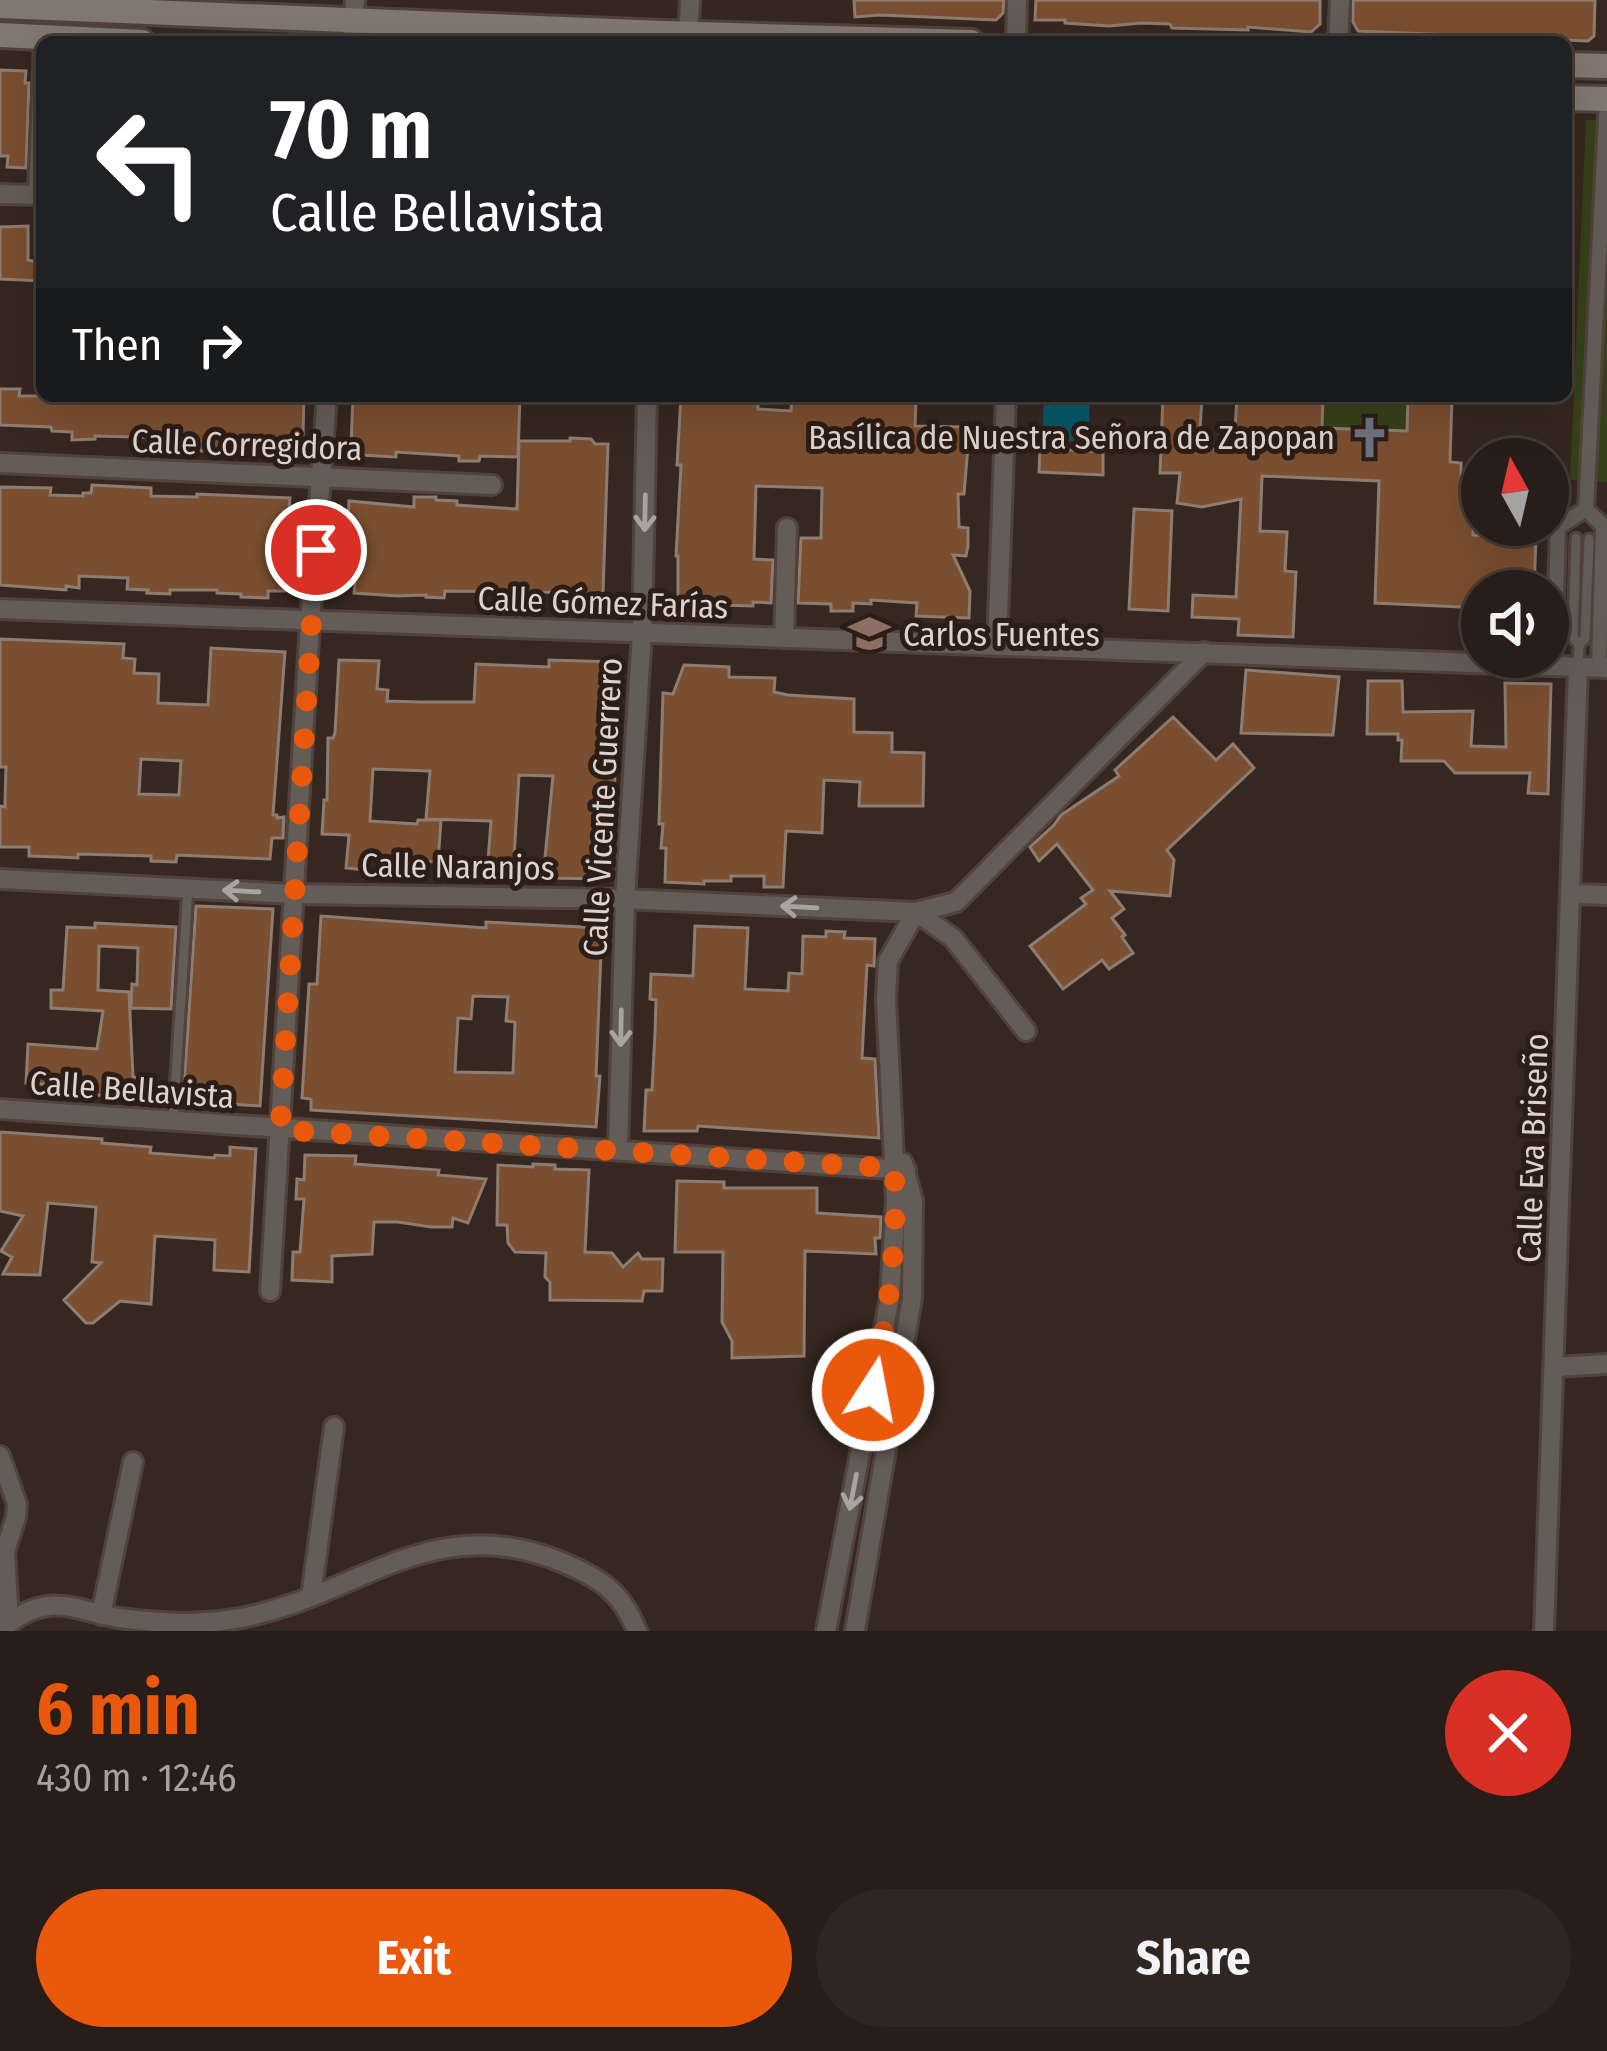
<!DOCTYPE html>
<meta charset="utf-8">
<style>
body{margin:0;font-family:"Fira Sans Condensed",sans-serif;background:#302621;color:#f1f3f6;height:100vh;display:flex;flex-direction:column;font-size:45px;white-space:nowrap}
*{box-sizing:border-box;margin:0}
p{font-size:39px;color:#a5a2a2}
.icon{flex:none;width:66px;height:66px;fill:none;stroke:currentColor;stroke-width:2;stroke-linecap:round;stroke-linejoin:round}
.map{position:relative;height:1631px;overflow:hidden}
.side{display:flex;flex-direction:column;background:#281d18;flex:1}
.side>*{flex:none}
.guide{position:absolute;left:36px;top:36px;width:1536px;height:366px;border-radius:18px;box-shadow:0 12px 48px #0002,0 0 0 3px #443b37;background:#202124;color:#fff;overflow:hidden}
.needle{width:78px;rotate:352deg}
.buttons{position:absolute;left:1461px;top:438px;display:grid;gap:24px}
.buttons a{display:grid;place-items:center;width:108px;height:108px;border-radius:50%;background:#281d18;box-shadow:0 12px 48px #0002,0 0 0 3px #443b37;font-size:60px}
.pin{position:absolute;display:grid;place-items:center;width:102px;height:102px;color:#fff;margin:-51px;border:6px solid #fff;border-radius:50%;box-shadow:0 3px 12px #0007}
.me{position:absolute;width:132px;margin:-66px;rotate:11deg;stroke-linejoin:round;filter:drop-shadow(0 0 9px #0008)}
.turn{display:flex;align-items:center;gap:42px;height:252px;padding:0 36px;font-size:54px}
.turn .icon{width:156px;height:156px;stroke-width:2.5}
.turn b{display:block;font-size:84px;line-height:102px}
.then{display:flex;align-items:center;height:114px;padding:0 36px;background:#0003;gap:24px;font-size:45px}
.round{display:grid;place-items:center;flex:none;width:126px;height:126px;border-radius:63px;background:#302621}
.head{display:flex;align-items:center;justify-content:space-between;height:204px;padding:0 36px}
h1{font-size:72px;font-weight:700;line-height:90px;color:#ea580c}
.primary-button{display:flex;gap:24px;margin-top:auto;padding:24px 36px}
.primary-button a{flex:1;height:138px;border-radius:72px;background:#ea580c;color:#fff;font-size:48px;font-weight:700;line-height:138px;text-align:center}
.primary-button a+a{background:#302621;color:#f1f3f6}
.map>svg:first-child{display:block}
</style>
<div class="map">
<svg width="1607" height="1631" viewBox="0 0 1607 1631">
<rect width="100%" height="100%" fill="#362720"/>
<g fill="#364119">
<path d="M 1586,120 L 1607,120 L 1607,482 L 1570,480 Z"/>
<path d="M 1323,396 L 1408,396 L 1407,431 L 1322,428 Z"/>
</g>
<path fill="#045767" d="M 1044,396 L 1090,396 L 1088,442 L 1042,440 Z"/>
<g fill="#7a4e30" stroke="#8d7c71" stroke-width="3" fill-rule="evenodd">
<path d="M 854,0 L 1004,0 L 1003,13 L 996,20 L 880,15 L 855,17 Z"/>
<path d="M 1036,0 L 1320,0 L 1320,24 L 1311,32 L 1248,27 L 1248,30 L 1172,28 L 1170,24 L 1141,23 L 1109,26 L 1065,23 L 1065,20 L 1035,20 Z"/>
<path d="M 1353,0 L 1595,0 L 1594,36 L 1588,41 L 1358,31 L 1353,22 Z"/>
<path d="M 0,70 L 26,71 L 25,83 L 29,83 L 26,168 L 7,167 L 8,156 L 0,156 Z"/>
<path d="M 28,226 L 28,260 L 42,263 L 42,281 L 0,279 L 0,227 Z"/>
<path d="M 0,389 L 20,389 L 19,396 L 304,396 L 303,436 L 291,436 L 291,448 L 222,445 L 222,451 L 199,451 L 200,442 L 175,444 L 175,438 L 95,436 L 95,439 L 72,440 L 72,432 L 52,431 L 51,427 L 0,425 Z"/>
<path d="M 353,396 L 520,396 L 518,457 L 480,456 L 479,461 L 459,461 L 459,456 L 396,452 L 396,457 L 360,455 L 361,445 L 351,446 Z"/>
<path d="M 681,396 L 758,396 L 758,409 L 791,411 L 792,396 L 882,396 L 882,399 L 916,400 L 915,426 L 965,427 L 966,446 L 968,446 L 964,494 L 958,494 L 959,527 L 968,528 L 968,546 L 966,556 L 953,555 L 970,591 L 969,618 L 916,616 L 917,603 L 871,600 L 871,604 L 853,603 L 853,611 L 831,611 L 831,604 L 798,603 L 801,538 L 821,538 L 822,488 L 756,486 L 754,559 L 773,560 L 771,603 L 753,602 L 753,606 L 719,605 L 719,611 L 678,610 L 678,556 L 676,556 L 681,465 L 677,465 Z"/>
<path d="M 1163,396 L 1202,396 L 1199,448 L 1234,449 L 1237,396 L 1323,396 L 1322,428 L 1407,431 L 1408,396 L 1452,396 L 1450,462 L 1461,463 L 1461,483 L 1475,484 L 1473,535 L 1536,537 L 1534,591 L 1482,591 L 1482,608 L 1375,603 L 1379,481 L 1262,476 L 1260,531 L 1287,532 L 1285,571 L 1296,572 L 1293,637 L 1238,635 L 1239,619 L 1192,617 L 1193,595 L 1236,597 L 1241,499 L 1202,507 L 1177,503 L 1180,473 L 1160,473 Z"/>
<path d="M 570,438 L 591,439 L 595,444 L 608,444 L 603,593 L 445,591 L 444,598 L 426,597 L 426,595 L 398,596 L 354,593 L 355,582 L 345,581 L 349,501 L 414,507 L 414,497 L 436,497 L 436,500 L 457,501 L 457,505 L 517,509 L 519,441 L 570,441 Z"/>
<path d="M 1040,448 L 1103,452 L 1103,475 L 1039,472 Z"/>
<path d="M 92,485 L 151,488 L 151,496 L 197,497 L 197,494 L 290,498 L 289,509 L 299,509 L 297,580 L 287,580 L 285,591 L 268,591 L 268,598 L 241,597 L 241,594 L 217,593 L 217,590 L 170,590 L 170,594 L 147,593 L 148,590 L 127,589 L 128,578 L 79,576 L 79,588 L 66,586 L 66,590 L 0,585 L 0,487 L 51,488 L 50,495 L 83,496 L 83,493 L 91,493 Z"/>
<path d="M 1134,509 L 1172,511 L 1168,611 L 1129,609 Z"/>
<path d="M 0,639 L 124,644 L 123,658 L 135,659 L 134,673 L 159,674 L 158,703 L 208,705 L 211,648 L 285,652 L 273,815 L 277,815 L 277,818 L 284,817 L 283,838 L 272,838 L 270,859 L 177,855 L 176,862 L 151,861 L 151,856 L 78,854 L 78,858 L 59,857 L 29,856 L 29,847 L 0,847 L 0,806 L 5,807 L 5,802 L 6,767 L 0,767 ZM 141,759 L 181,761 L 179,795 L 139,794 Z"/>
<path d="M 339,660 L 379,661 L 377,689 L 388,690 L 387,701 L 421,702 L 474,702 L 476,664 L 549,667 L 549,660 L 618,662 L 612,879 L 543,878 L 553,776 L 519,775 L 513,875 L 487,874 L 491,821 L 426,819 L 430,771 L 373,769 L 370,821 L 417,824 L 418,820 L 441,820 L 438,862 L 367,859 L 367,870 L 346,868 L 349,835 L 322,834 L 324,800 L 327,800 L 328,738 L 333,738 L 335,733 Z"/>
<path d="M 684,665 L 729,667 L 729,677 L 775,678 L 774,692 L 788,695 L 854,699 L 854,732 L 892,733 L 892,752 L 924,753 L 923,806 L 859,806 L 860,782 L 824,780 L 822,833 L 786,831 L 783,887 L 764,887 L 764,876 L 731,876 L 731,881 L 704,881 L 704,884 L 665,882 L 666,848 L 661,848 L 663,824 L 659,824 L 663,693 L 673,694 Z"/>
<path d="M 1246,670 L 1339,677 L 1333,735 L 1241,733 Z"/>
<path d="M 1368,681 L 1402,681 L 1403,712 L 1473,711 L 1471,746 L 1506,747 L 1505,683 L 1551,684 L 1548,794 L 1528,793 L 1530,773 L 1455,773 L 1444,761 L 1401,761 L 1402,740 L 1398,740 L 1398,734 L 1367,734 Z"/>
<path d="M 1173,717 L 1216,760 L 1233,744 L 1254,768 L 1167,850 L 1174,860 L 1170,896 L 1110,891 L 1124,909 L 1112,918 L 1125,935 L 1122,937 L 1133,953 L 1109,969 L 1102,960 L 1063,989 L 1030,946 L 1086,904 L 1081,898 L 1093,890 L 1057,844 L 1039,861 L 1030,847 L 1054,825 L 1061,815 L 1119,776 L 1115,770 Z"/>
<path d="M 196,906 L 273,909 L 260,1106 L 183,1101 Z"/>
<path d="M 321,916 L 486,928 L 486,922 L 602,928 L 596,1076 L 600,1076 L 596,1127 L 311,1110 L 311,1099 L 302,1098 L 309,984 L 317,984 ZM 473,996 L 508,997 L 506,1021 L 515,1022 L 513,1073 L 455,1072 L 458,1018 L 471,1019 Z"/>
<path d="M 95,923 L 176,927 L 171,1009 L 131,1008 L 132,984 L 137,985 L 138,948 L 99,946 L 98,990 L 129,992 L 133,1077 L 143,1078 L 141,1099 L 83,1094 L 84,1087 L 26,1083 L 28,1044 L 97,1049 L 103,1011 L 51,1008 L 51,990 L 63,990 L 67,927 L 95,928 Z"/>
<path d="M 695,926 L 748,928 L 745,989 L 788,991 L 789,973 L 802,974 L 803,936 L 826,937 L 826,931 L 845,932 L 844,938 L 875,939 L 874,966 L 867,965 L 862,1058 L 875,1059 L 879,1138 L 698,1126 L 697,1131 L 644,1131 L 646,1090 L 652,1090 L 655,1033 L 656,1000 L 650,999 L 651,974 L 693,976 Z"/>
<path d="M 0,1132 L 102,1139 L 102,1143 L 151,1147 L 150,1153 L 214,1158 L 215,1155 L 230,1156 L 230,1147 L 256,1149 L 249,1272 L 214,1270 L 215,1240 L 155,1236 L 151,1304 L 120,1301 L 93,1323 L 86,1323 L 64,1300 L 101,1263 L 92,1262 L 96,1207 L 48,1203 L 40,1275 L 3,1274 L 12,1257 L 1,1251 L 23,1216 L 0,1211 Z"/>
<path d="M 305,1155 L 356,1156 L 355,1164 L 439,1170 L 438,1175 L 486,1179 L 468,1223 L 453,1218 L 452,1227 L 431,1227 L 398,1222 L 374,1222 L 372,1254 L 332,1256 L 332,1282 L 292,1280 L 293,1252 L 300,1252 L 304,1199 L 296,1199 L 297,1179 L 304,1180 Z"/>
<path d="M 533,1164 L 555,1165 L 555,1169 L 589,1170 L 585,1252 L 612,1253 L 623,1267 L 638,1253 L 642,1259 L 663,1259 L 662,1291 L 644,1291 L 642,1301 L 550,1300 L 550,1282 L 545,1277 L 546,1253 L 515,1252 L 508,1243 L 507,1225 L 497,1225 L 498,1165 L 533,1167 Z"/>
<path d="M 677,1181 L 724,1182 L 724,1188 L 817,1188 L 817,1213 L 881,1217 L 880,1238 L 875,1238 L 876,1254 L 805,1251 L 804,1356 L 732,1358 L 732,1341 L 722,1322 L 723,1252 L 675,1252 Z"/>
</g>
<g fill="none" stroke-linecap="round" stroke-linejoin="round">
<defs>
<g id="service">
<path d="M 1576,538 L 1573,637 L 1579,645"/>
<path d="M 1578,667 L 1579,645 L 1585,638 L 1589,539"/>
<path d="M 173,1122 L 188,888"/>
</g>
<g id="pedestrian">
<path d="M 36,195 L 42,45"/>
<path d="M 1586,509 L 1603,526 L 1599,668"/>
<path d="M 1554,667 L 1558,527 L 1586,509 L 1607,99"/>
</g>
<g id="minor">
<path d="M 352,42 L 355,0"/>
<path d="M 682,42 L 689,21 L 690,0"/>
<path d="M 1016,42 L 1017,0"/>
<path d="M 1338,42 L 1340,0"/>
<path d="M 0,194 L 42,195"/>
<path d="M 0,463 L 492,485"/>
<path d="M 0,609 L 1607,668"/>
<path d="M 784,638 L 787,528"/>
<path d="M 997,646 L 1006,396"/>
<path d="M 0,879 L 295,894 L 625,899 L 916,912 L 956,902 L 1204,652"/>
<path d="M 1571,894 L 1607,895"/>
<path d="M 916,912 L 953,938 L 1026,1031"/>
<path d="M 0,1109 L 906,1170"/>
<path d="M 618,1149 L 625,899 L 642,633 L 647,396"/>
<path d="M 270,1291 L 310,622 L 327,396"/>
<path d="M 1554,1367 L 1607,1364"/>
<path d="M 0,1456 L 17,1504 L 16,1517 L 5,1551 L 9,1622"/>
<path d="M 311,1597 L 334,1427"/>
<path d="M 101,1615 L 133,1462"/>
<path d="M 0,1631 C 13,1619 30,1608 48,1606 C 70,1603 97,1615 119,1618 C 155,1623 193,1625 228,1620 C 351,1603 426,1508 559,1561 C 598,1577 621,1590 637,1631"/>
<path d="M 826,1631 L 890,1297 L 896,1200 L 886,999 L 888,961 L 916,912"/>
<path d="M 855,1631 L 912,1298 L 913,1201 L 903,1163"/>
<path d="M 1544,1631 L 1578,667"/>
</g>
<g id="secondary">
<path d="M 0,6 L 662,33 L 971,42"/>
<path d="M 0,35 L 142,42"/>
<path d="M 1566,65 L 1607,66"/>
<path d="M 1566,98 L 1607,99"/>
</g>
</defs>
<use href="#service" stroke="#51433c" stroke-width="15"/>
<use href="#pedestrian" stroke="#51433c" stroke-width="20"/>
<use href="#minor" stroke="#51433c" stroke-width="24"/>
<use href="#secondary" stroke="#51433c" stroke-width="30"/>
<use href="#service" stroke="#635c57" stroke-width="9"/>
<use href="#pedestrian" stroke="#635c57" stroke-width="14"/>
<use href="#minor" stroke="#635c57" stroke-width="18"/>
<use href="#secondary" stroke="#827870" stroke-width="24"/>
</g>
<defs><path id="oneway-shaft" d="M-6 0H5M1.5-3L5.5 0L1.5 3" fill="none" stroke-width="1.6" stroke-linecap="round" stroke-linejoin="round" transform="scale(3)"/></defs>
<g stroke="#aca39e">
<use href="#oneway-shaft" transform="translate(645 513) rotate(91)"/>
<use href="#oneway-shaft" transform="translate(241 891) rotate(-177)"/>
<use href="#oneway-shaft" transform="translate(799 907) rotate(-177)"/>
<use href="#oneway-shaft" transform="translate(621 1028) rotate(91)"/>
<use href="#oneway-shaft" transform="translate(853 1492) rotate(101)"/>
</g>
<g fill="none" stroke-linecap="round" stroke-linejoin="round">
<path stroke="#ea580c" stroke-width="21" stroke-dasharray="0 37.8" d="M 316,550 L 280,1130 L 894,1168 C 899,1244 887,1316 873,1390"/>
</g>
<defs>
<symbol id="church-bare" viewBox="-9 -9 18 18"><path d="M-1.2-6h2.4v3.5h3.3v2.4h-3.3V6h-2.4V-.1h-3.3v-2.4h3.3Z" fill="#6b7280" stroke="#2c1d16" stroke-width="2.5" paint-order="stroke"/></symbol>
<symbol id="school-bare" viewBox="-9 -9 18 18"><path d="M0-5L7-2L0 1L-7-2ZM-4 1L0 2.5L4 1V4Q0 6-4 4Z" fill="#8d6e63" stroke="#2c1d16" stroke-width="2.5" paint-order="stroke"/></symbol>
</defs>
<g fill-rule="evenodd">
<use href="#church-bare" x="1340" y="408" width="59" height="59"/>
<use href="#school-bare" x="840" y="604" width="59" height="59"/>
</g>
<g text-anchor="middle" stroke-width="10" stroke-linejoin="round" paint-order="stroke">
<g font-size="33" fill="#ddd3ce" stroke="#2c1d16" text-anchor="end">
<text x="1335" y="449">Basílica de Nuestra Señora de Zapopan</text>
<text x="903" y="646" text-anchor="start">Carlos Fuentes</text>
</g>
<g font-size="33" fill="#ddd3ce" stroke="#2c1d16">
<text transform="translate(247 444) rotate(2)" y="12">Calle Corregidora</text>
<text transform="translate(603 602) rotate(2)" y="12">Calle Gómez Farías</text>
<text transform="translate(602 807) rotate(-87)" y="12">Calle Vicente Guerrero</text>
<text transform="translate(458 866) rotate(1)" y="12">Calle Naranjos</text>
<text transform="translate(132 1089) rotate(4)" y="12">Calle Bellavista</text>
<text transform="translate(1532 1148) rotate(-88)" y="12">Calle Eva Briseño</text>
</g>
</g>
</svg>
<div class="buttons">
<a><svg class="needle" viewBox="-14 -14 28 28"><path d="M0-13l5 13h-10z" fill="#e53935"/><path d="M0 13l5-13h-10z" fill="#a5a2a2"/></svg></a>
<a><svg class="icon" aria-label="sound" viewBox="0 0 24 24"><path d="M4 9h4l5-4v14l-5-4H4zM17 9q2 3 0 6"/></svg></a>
</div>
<div class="pin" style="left:316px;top:550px;background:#d93025"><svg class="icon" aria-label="arrive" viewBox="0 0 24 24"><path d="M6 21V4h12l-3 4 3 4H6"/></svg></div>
<svg class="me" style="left:873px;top:1390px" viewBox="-20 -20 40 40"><circle r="17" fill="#ea580c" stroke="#fff" stroke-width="3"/><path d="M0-11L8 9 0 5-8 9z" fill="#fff"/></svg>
<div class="guide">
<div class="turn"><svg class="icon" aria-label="left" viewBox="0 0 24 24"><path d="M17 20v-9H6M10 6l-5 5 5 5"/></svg><div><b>70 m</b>Calle Bellavista</div></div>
<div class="then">Then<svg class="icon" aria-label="right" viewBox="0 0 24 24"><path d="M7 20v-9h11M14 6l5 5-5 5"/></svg></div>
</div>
</div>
<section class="side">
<div class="head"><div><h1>6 min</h1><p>430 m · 12:46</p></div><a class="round" style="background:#d93025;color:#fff"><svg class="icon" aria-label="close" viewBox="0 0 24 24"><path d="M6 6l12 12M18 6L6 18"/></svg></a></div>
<div class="primary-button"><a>Exit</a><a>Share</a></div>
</section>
